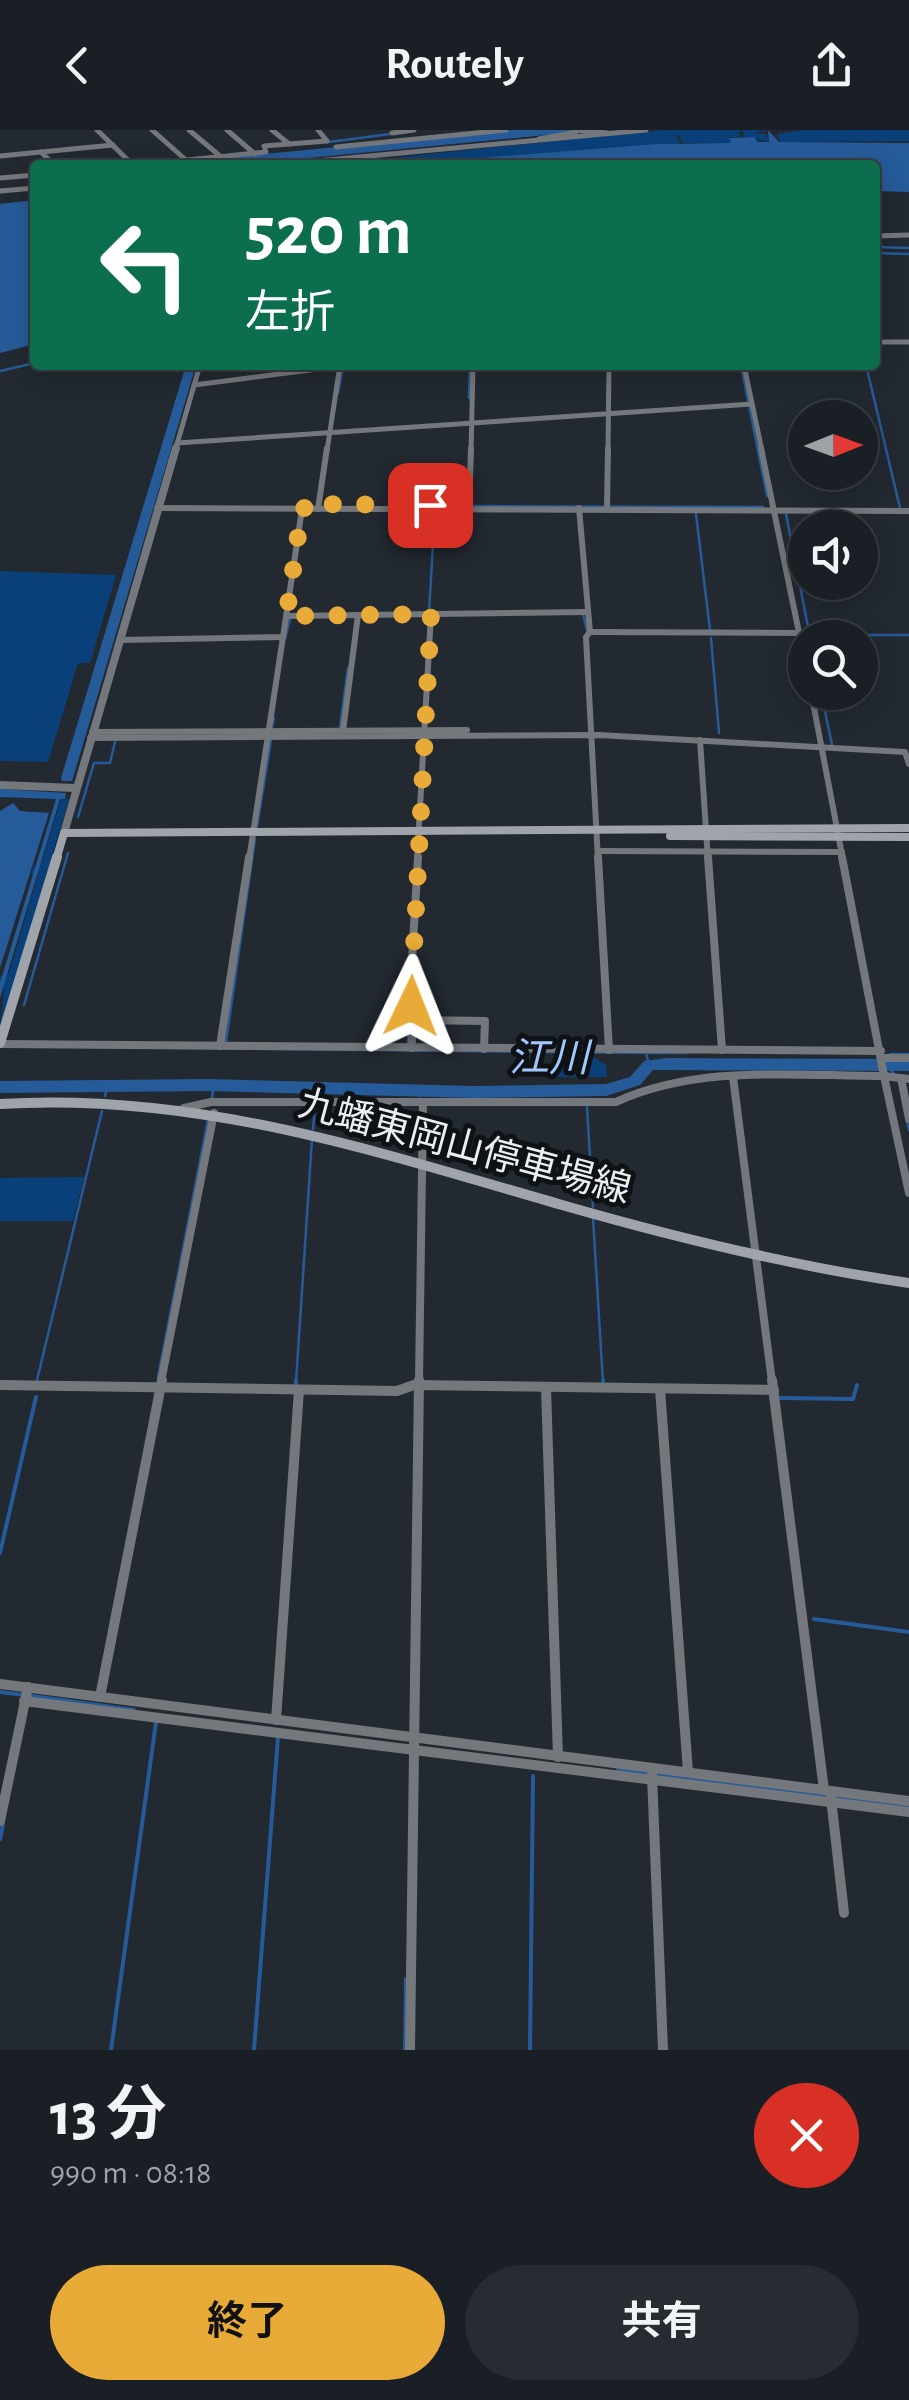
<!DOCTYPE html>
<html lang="ja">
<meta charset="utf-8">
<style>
body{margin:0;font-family:"Alegreya Sans","Noto Sans JP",sans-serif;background:#272c32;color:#f1f3f6;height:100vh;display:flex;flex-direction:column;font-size:38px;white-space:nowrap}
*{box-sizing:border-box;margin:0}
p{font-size:32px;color:#9fa2a7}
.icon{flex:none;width:55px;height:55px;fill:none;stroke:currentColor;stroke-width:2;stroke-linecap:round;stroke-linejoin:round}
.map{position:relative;height:1920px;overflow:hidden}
.sheet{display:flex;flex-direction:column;background:#1a1f25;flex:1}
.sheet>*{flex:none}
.guide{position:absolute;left:30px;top:30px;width:850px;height:210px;border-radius:10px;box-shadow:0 5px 25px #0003,0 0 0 2px #383d42;background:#0b6e4f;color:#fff;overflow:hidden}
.needle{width:65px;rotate:89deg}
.buttons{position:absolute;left:788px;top:270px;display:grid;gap:20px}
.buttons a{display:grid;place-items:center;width:90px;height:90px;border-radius:50%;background:#1a1f25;box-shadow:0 5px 25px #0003,0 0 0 2px #383d42;font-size:50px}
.pin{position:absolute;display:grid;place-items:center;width:85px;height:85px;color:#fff;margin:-42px;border-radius:20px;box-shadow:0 5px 15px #0006}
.me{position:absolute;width:110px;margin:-55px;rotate:2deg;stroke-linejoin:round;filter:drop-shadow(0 0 8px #0008)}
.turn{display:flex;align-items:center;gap:35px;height:210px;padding:0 50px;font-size:45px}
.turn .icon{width:130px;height:130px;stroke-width:2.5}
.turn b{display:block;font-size:70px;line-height:85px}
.round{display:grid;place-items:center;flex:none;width:105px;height:105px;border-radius:52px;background:#272c32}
.summary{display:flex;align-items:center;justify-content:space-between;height:170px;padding:0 50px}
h1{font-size:60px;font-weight:700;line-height:75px}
.cta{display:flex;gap:20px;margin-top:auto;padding:20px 50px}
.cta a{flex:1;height:115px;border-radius:60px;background:#e9ab38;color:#111;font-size:40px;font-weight:700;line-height:115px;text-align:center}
.cta a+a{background:#272c32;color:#f1f3f6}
header{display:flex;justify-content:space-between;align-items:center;height:130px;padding:0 50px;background:#1a1f25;font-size:45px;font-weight:700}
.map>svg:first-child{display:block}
</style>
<header><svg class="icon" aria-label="back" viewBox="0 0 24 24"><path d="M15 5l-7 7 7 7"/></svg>Routely<svg class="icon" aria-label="share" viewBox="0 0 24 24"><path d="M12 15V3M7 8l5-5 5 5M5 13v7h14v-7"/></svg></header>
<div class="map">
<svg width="909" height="1920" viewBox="0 0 909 1920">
<rect width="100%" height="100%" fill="#232931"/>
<g fill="#0a4079">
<path d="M 664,0 L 768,0 L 754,3 L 766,4 L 769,12 L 744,7 L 743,1 L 738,2 L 741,7 L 729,7 L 730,13 L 682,13 L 679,5 L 676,6 L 680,13 L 652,16 L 384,35 L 322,35 L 606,6 L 283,35 Z"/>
<path d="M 803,0 L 909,0 L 909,11 L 780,12 L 777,4 Z"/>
<path d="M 0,441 L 116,445 L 90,533 L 78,533 L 48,632 L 0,631 Z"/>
<path d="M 61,669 L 69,669 L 0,901 L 4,858 L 0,857 L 0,847 L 9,843 L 38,745 L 31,744 L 34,735 L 41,734 Z"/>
<path d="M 556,925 L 590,925 L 606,935 L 607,947 L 558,947 Z"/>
<path d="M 84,1047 L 73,1091 L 0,1091 L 0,1048 Z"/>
</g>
<g fill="#265b99">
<path d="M 513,0 L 598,0 L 235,35 L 152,35 Z"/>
<path d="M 768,0 L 779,12 L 909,13 L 909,62 L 875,61 L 875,35 L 391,35 L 657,14 L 731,13 L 729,8 L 754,7 L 758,12 L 769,12 Z"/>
<path d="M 35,70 L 35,214 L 0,223 L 0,74 Z"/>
<path d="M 0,659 L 66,663 L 65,669 L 60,669 L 0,868 L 0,853 L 56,669 L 0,667 Z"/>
<path d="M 13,673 L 20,681 L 49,683 L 0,838 L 0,681 Z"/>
</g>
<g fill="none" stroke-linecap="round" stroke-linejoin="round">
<g stroke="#265b99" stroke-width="2.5">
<path d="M 329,12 L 390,4"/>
<path d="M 875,117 L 909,118"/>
<path d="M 875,123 L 909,124"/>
<path d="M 741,235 L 767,366"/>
<path d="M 866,235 L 900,378"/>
<path d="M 0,241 L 35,233"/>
<path d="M 338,263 L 343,236"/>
<path d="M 469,268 L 470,235"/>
<path d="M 470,376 L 763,377"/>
<path d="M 696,384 L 710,500"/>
<path d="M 786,384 L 809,502"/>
<path d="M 429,482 L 435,381"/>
<path d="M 583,484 L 588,504"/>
<path d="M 801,505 L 909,505"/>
<path d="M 711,508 L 719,603"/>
<path d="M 285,509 L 290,489"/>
<path d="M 107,512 L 111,512"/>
<path d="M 821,562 L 832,615"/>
<path d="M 272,597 L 274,588"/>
<path d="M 340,597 L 348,538"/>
<path d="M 80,605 L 84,605"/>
<path d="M 78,687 L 94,633 L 110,633 L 115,612"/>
<path d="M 257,697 L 271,610"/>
<path d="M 24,875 L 68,723"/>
<path d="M 408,880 L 408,913"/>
<path d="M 226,912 L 255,709"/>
<path d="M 14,916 L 646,923 L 649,935"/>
<path d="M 646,923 L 687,923"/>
<path d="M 890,924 L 909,924"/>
<path d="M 889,936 L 894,944"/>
<path d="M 316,957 L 316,966"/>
<path d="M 419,960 L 419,966"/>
<path d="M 105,966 L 107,957"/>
<path d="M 212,968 L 214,955"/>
<path d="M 587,977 L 593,1077"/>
<path d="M 907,991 L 909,1000"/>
<path d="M 313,999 L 315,977"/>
<path d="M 593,1088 L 603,1252"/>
<path d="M 158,1247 L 208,990"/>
<path d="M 37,1250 L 102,981"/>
<path d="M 296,1252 L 312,1009"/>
</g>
<g stroke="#265b99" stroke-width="4">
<path d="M 603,1250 L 603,1255"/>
<path d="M 296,1256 L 296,1250"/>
<path d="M 779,1268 L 853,1269 L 857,1255"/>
<path d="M 0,1423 L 36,1267"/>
<path d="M 814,1489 L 909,1502"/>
<path d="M 0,1562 L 24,1565"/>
<path d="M 32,1566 L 134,1580"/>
<path d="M 618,1640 L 650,1644"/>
<path d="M 657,1645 L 828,1666"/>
<path d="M 836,1667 L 909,1677"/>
<path d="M 0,1709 L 3,1694"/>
<path d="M 111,1920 L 156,1592"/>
<path d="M 254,1920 L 278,1607"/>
<path d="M 405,1920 L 406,1849"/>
<path d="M 530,1920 L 533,1646"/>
</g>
<g fill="#265b99" fill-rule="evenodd">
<path d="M 186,235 L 196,235 L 73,648 L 72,651 L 62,651 L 61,648 Z"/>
<path d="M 667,928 L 909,929 L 909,941 L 653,940 L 640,955 L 606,966 L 474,968 L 208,961 L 0,963 L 0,951 L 208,949 L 474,956 L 606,954 L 630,947 L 644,931 Z"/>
</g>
<g stroke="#74777b" stroke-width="5">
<path d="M 152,0 L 186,30"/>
<path d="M 189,0 L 220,26"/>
<path d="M 227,0 L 255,24"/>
<path d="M 272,0 L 289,14"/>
<path d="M 318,0 L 327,11"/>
<path d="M 574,0 L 608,3"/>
<path d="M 392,3 L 414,0"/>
<path d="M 539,9 L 576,2"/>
<path d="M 336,17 L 506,0"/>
<path d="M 41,22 L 54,35"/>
<path d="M 0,26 L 113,15"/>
<path d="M 138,35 L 266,22 L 264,16 L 327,11"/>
<path d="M 0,48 L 35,45"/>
<path d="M 875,212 L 909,212"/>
<path d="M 744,235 L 762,321"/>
<path d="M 194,255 L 349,235"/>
<path d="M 177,313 L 752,274"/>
<path d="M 327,321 L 340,235"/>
<path d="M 471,321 L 473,235"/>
<path d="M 608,321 L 609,235"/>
</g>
<g stroke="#74777b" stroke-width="6">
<path d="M 761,318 L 805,532"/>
<path d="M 157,378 L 909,381"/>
<path d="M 579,378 L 590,502 L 586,507 L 598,730"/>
<path d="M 607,378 L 608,318"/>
<path d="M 318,379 L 327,318"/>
<path d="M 469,379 L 471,318"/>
<path d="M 287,486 L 586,482"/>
<path d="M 590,502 L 799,503"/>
<path d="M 120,510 L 283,507 L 302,379"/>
<path d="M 811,562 L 843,730"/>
<path d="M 343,601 L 358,485"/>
<path d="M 92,602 L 467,600"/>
<path d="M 90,608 L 599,605 L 905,622 L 909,634"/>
<path d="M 700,610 L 708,730"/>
<path d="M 598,721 L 842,722"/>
<path d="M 249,730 L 283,507"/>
<path d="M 417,730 L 431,484"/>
</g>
<g stroke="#74777b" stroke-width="8">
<path d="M 598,727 L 609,920"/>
<path d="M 708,727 L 722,920"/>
<path d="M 412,890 L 485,891 L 484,919"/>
<path d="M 0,914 L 881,921"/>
<path d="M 220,916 L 249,727"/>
<path d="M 412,918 L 411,847 L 418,727"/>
<path d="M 883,928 L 909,928"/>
<path d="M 733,947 L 772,1252"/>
<path d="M 901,948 L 909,989"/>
<path d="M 909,949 L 884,946 L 909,1063"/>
<path d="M 184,978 L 211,972 L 616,972 C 699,934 795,946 884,946 L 842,727"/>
<path d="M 161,1252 L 214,983"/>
<path d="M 419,1252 L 423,972"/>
</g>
<g stroke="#74777b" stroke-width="10">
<path d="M 772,1250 L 824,1660"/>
<path d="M 0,1255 L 397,1261 L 414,1255 L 774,1260"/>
<path d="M 546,1258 L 558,1627"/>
<path d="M 660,1259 L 688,1642"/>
<path d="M 0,1554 L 909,1671"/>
<path d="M 100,1567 L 162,1250"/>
<path d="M 24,1571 L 909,1682"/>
<path d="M 276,1590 L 299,1260"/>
<path d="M 652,1645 L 663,1920"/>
<path d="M 831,1668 L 844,1783"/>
<path d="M 0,1691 L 28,1557"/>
<path d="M 410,1920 L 419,1250"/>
</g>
<g stroke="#74777b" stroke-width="5">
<path d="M 97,0 L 133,35"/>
<path d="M 274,35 L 646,0"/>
<path d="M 0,61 L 35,58"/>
<path d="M 875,106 L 909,105"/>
<path d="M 175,321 L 200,235"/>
</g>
<g stroke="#74777b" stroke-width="8">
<path d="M 0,655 L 75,658"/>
<path d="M 64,703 L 176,318"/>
</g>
<g stroke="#9fa4ab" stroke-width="8">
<path d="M 670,706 L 909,707"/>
<path d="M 56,730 L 64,703 L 909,698"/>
</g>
<g stroke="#9fa4ab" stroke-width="10">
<path d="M 0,913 L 57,727"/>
<path d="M 0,974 C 199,962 374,1021 562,1075 C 677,1108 791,1136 909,1153"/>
</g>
</g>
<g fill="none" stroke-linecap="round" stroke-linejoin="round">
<path stroke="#e9ab38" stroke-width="18" stroke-dasharray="0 32.4" d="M 411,876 L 431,484 L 287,486 L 287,482 L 302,378 L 318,378 L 318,374 L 430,375"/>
</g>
<g text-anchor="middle" stroke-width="10" stroke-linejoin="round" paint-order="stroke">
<g font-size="38" fill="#ebeff4" stroke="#0f1215">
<text transform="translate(465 1016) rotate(15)" y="13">九蟠東岡山停車場線</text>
</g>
<g font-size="40" font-style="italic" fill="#9fc9fe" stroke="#0f1215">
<text x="549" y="941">江川</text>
</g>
</g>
</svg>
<div class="buttons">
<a><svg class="needle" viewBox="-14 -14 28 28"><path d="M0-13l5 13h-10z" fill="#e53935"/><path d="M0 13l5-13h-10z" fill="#9fa2a7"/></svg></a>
<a><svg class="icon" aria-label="sound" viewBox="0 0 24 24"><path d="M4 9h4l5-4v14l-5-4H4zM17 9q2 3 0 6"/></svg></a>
<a><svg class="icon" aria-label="search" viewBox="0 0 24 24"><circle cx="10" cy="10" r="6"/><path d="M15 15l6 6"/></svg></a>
</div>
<div class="pin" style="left:430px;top:375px;background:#d93025"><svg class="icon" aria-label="arrive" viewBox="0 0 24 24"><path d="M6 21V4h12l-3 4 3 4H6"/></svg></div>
<svg class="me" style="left:411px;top:876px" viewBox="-20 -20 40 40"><path d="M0-17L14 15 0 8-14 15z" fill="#e9ab38" stroke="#fff" stroke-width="4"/></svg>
<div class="guide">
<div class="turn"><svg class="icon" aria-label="left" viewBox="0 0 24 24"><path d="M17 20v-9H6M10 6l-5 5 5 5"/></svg><div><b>520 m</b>左折</div></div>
</div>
</div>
<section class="sheet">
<div class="summary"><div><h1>13 分</h1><p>990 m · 08:18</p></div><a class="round" style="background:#d93025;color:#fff"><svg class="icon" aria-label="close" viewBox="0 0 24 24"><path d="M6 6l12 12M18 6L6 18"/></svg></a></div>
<div class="cta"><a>終了</a><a>共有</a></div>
</section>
